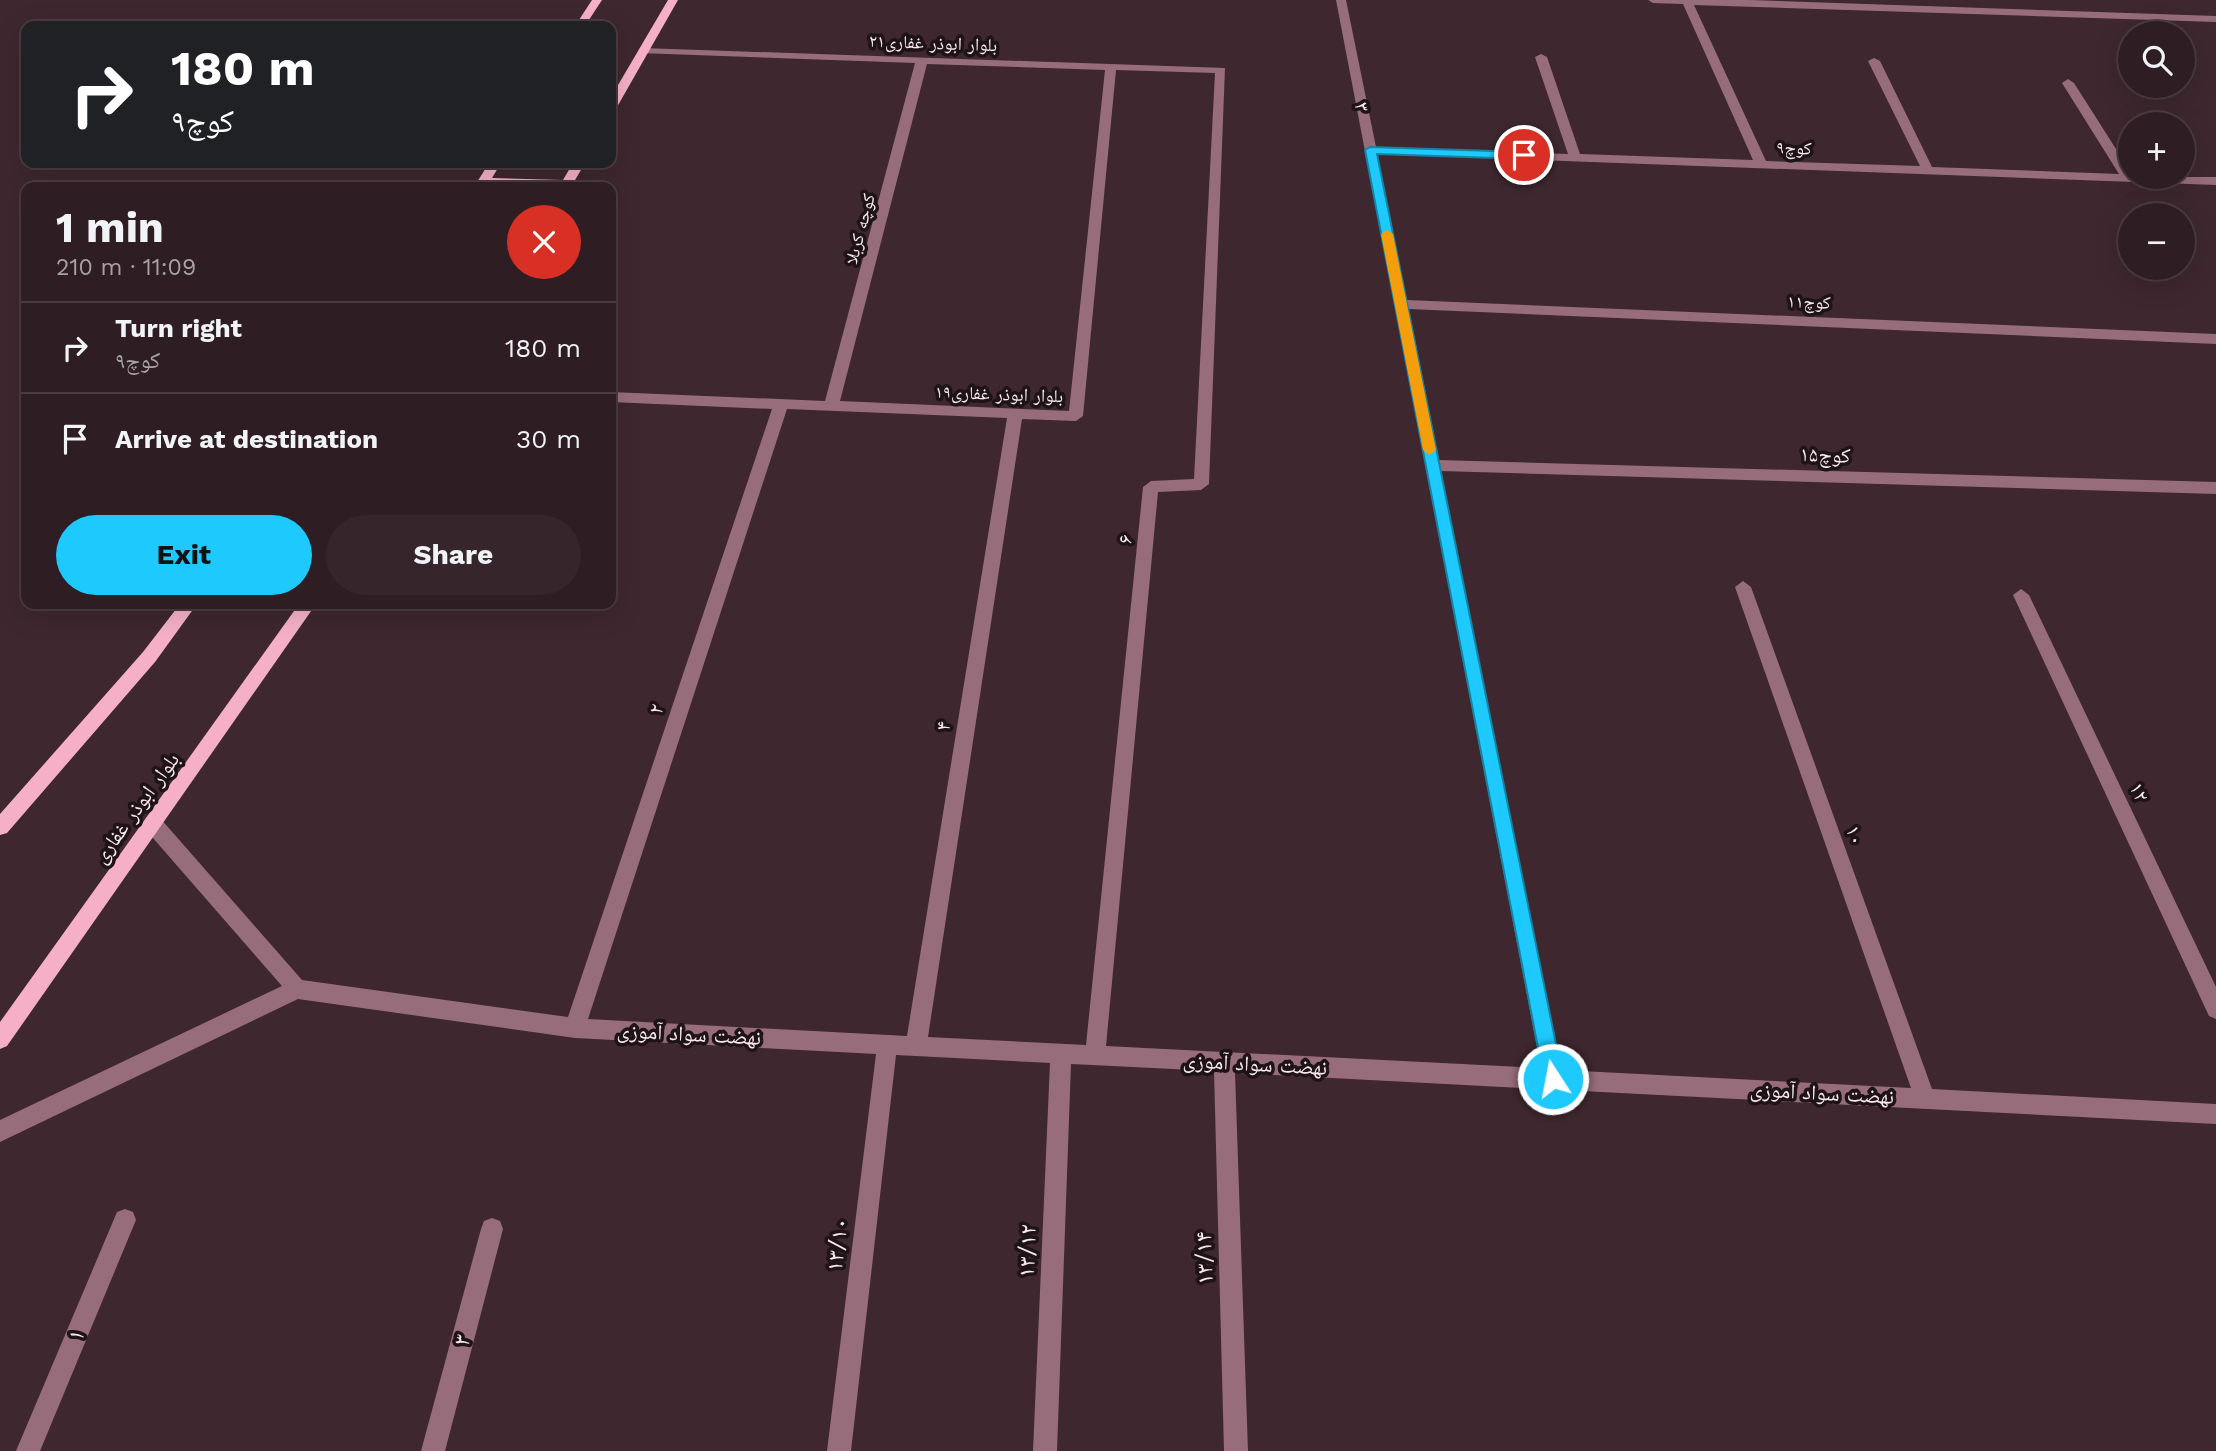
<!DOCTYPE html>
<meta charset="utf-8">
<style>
body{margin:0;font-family:"Work Sans","Noto Naskh Arabic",sans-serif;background:#36262b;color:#f1f3f6;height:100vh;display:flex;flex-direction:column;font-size:26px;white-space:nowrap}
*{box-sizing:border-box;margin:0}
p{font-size:23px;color:#a7a2a6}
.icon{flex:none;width:38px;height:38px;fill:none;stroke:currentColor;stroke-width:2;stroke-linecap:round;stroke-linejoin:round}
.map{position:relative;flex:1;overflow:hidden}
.side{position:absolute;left:21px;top:182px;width:595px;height:427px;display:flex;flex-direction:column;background:#2e1d23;border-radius:14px;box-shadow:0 7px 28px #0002,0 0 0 2px #493b41}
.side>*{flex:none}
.banner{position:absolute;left:21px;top:21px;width:595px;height:147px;border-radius:14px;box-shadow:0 7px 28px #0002,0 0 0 2px #493b41;background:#202124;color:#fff;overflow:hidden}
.controls{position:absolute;left:2118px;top:21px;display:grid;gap:14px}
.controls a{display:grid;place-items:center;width:77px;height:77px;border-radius:50%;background:#2e1d23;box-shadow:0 7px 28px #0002,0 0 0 2px #493b41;font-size:35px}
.pin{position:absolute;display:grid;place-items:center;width:60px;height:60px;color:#fff;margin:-30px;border:4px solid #fff;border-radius:50%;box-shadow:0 2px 7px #0007}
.me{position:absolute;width:77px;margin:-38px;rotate:349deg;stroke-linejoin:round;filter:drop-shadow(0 0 5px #0008)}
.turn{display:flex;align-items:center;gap:24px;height:147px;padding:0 35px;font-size:32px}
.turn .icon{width:91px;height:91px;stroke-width:2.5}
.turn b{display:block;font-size:49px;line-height:60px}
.round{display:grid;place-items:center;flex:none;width:74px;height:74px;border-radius:37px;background:#36262b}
.summary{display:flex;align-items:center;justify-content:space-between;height:119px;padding:0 35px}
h1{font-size:42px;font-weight:700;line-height:52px}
.cta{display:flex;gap:14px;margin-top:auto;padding:14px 35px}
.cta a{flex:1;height:80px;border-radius:42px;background:#1ec9fd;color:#111;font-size:28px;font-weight:700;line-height:80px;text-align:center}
.cta a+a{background:#36262b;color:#f1f3f6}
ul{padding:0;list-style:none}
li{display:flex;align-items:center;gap:21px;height:91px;padding:0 35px;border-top:2px solid #493b41}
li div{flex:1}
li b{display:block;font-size:26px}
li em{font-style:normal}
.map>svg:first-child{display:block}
</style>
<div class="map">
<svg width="2216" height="1451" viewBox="0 0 2216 1451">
<rect width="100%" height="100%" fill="#3e272f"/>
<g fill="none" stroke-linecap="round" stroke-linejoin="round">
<g fill="#976d7b" fill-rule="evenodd">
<path d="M 1336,0 L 1346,0 L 1376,147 L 1568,154 L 1535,57 L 1541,54 L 1547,57 L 1580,154 L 1753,160 L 1683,4 L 1653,3 L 1648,0 L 1750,0 L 2216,16 L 2216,22 L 1694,5 L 1766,161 L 1920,166 L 1868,61 L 1874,58 L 1880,61 L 1932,167 L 2119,174 L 2062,83 L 2068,79 L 2074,83 L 2130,171 L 2130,177 L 2216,177 L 2216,185 L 1377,154 L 1407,300 L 2216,334 L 2216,344 L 1409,309 L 1439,460 L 2216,482 L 2216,494 L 1441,471 L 1561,1070 L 1911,1088 L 1735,587 L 1743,581 L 1751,587 L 1932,1089 L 2216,1104 L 2216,1124 L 1235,1073 L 1248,1451 L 1224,1451 L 1214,1071 L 1071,1064 L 1057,1451 L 1033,1451 L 1050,1063 L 896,1055 L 851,1451 L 827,1451 L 876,1054 L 575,1038 L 298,999 L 0,1142 L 0,1120 L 282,986 L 146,830 L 144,824 L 146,818 L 153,816 L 160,818 L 302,980 L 568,1017 L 772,409 L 611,402 L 611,392 L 825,401 L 915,63 L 639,53 L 639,49 L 643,48 L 1225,68 L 1209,484 L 1201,490 L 1158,492 L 1106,1046 L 1541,1068 ZM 927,64 L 1105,70 L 1069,411 L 840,401 ZM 1116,70 L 1215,73 L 1194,479 L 1151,481 L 1143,487 L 1086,1045 L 928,1037 L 1022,419 L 1076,421 L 1083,416 ZM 787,409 L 1007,418 L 907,1036 L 588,1019 Z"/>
<path d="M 2021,589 L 2029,595 L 2216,987 L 2216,1019 L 2209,1016 L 2013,595 Z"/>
<path d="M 125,1209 L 133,1212 L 136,1220 L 40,1451 L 16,1451 L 117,1212 Z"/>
<path d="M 492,1218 L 500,1221 L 503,1229 L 445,1451 L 421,1451 L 481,1229 L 484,1221 Z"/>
</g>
<g fill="#f5b0c8" fill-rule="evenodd">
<path d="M 592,0 L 602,0 L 585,26 L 575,26 Z"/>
<path d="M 668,0 L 678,0 L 617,107 L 611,111 L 611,97 Z"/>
<path d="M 489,163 L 501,163 L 492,178 L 563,180 L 573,163 L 585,163 L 571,187 L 488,185 L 474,187 Z"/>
<path d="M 180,604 L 197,604 L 155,662 L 7,833 L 0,835 L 0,814 L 143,652 Z"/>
<path d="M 299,604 L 316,604 L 7,1046 L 0,1049 L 0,1022 Z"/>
</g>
</g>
<path fill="#1ec9fd" stroke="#1483a4" stroke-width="2" d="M 1370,147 L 1524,152 L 1530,155 L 1524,159 L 1377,154 L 1563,1079 L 1560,1086 L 1553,1088 L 1547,1086 L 1544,1079 L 1365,150 Z"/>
<path fill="#f59e0b" d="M 1387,230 L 1393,234 L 1436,450 L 1429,455 L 1423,450 L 1381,234 Z"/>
<g text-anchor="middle" stroke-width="7" stroke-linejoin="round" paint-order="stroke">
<g font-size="18" fill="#f8e7ec" stroke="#1e1317">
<text transform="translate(933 43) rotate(2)" y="6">۲۱بلوار ابوذر غفاری</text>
<text transform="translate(1794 148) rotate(2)" y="6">۹کوچ</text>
<text transform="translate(860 229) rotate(-75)" y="6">کوچه کربلا</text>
<text transform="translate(1809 302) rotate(2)" y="6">۱۱کوچ</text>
<text transform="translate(999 394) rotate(2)" y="6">بلوار ابوذر غفاری۱۹</text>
</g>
<g font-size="21" fill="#f8e7ec" stroke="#1e1317">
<text transform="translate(1362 107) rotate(79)" y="7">۳</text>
<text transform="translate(1825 455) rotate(2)" y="7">۱۵کوچ</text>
<text transform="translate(1125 539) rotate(-84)" y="7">۶</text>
<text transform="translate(656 709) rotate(-72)" y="7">۲</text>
<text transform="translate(943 726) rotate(-81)" y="7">۴</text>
<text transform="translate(2139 792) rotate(65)" y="7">۱۲</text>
<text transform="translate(136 808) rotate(-54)" y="7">بلوار ابوذر غفاری</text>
<text transform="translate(1855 835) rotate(70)" y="7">۱۰</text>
<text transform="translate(689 1034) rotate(3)" y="7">نهضت سواد آموزی</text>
<text transform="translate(1255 1064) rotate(3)" y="7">نهضت سواد آموزی</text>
<text transform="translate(1822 1093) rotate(3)" y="7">نهضت سواد آموزی</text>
</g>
<g font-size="24" fill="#f8e7ec" stroke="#1e1317">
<text transform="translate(837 1245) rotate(-83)" y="8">۱۳/۱۰</text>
<text transform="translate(1027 1251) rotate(-88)" y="8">۱۳/۱۲</text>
<text transform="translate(1204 1258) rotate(-92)" y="8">۱۳/۱۴</text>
<text transform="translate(76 1335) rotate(-67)" y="8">۱</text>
<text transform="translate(462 1340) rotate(-75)" y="8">۳</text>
</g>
</g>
</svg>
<div class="controls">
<a><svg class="icon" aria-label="search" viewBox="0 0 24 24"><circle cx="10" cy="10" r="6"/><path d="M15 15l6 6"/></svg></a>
<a>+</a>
<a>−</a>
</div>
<div class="pin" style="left:1524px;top:155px;background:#d93025"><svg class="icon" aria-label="arrive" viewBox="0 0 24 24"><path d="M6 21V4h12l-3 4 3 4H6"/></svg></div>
<svg class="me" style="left:1553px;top:1079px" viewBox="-20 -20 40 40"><circle r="17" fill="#1ec9fd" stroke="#fff" stroke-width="3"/><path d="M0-11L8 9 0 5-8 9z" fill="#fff"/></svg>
<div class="banner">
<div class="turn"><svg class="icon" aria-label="right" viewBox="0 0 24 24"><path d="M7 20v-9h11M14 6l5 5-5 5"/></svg><div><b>180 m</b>۹کوچ</div></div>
</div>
<section class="side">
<div class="summary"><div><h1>1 min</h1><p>210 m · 11:09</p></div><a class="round" style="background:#d93025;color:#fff"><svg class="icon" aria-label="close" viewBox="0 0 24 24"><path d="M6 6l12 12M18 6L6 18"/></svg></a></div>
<ul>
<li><svg class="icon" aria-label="right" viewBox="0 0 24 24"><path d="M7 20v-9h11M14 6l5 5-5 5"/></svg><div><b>Turn right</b><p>۹کوچ</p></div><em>180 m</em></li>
<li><svg class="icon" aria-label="arrive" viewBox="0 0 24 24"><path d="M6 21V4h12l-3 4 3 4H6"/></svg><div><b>Arrive at destination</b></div><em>30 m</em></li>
</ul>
<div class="cta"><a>Exit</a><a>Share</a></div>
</section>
</div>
